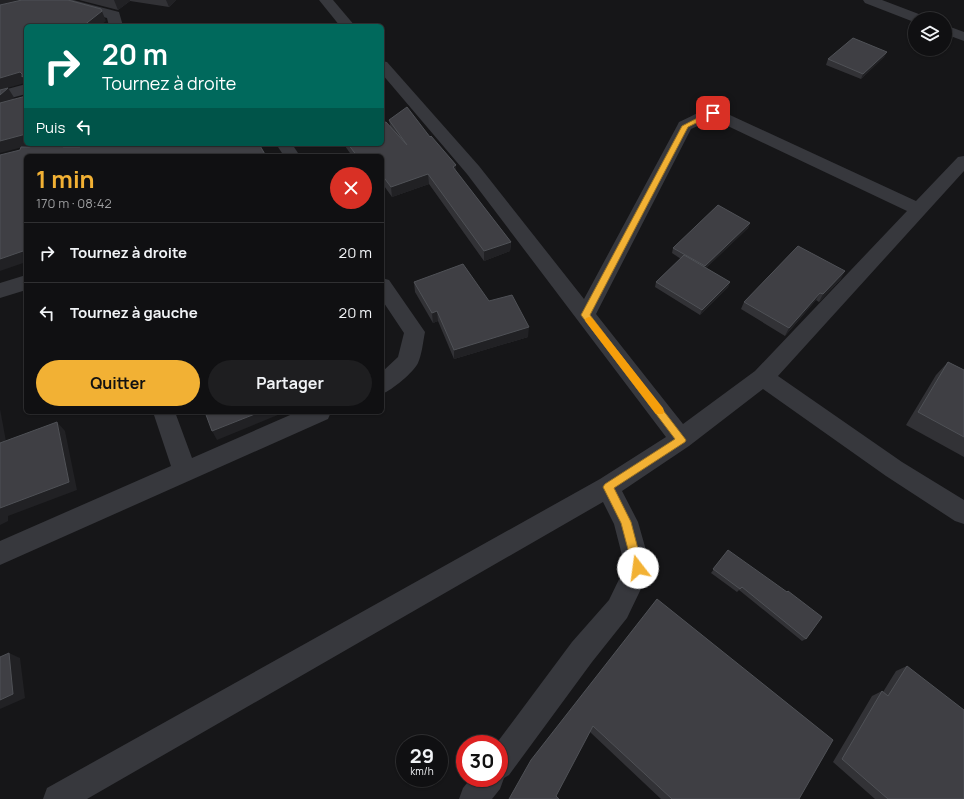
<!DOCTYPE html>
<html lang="fr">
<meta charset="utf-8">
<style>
body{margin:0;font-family:Manrope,sans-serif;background:#1e1e20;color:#f1f3f6;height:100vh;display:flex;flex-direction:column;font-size:15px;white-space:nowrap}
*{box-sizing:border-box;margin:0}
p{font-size:13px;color:#9c9d9f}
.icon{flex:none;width:22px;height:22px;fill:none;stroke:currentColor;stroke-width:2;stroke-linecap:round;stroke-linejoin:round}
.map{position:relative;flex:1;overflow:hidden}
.sheet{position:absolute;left:24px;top:154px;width:360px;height:260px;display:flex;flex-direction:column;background:#101012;border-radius:6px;box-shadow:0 1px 3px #0004,0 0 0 1px #303032}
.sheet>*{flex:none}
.top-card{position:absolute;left:24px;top:24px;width:360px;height:122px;border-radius:6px;box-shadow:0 1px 3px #0004,0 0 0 1px #303032;background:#00695c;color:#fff;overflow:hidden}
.tools{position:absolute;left:908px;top:12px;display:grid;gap:8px}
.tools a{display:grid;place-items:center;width:44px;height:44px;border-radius:50%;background:#101012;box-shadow:0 1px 3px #0004,0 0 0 1px #303032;font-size:20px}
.speed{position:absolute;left:396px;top:735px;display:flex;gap:8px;font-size:20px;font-weight:700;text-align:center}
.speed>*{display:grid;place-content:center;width:52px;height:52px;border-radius:50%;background:#101012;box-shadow:0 1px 3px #0004,0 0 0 1px #303032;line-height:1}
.speed small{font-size:10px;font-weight:400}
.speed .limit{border:6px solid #d22;background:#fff;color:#111}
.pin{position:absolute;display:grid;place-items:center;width:34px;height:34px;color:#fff;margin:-17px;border-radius:8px;box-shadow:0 2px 6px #0006}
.me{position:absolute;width:44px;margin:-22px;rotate:345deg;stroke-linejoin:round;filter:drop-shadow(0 0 3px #0008)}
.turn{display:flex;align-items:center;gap:14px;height:84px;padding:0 12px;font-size:18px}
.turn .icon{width:52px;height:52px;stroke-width:2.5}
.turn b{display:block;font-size:28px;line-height:34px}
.then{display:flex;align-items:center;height:38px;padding:0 12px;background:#0003;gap:8px;font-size:15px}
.round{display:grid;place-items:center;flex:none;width:42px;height:42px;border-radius:21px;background:#1e1e20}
.overview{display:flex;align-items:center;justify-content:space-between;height:68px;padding:0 12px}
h1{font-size:24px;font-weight:700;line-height:30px;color:#f2b134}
.button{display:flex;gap:8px;margin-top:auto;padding:8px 12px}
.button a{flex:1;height:46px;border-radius:24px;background:#f2b134;color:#111;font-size:16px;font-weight:700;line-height:46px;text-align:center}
.button a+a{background:#1e1e20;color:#f1f3f6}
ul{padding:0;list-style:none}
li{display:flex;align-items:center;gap:12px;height:60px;padding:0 12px;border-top:1px solid #303032}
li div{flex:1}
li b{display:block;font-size:15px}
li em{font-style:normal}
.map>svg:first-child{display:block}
</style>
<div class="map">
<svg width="964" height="799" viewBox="0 0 964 799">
<rect width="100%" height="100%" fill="#161618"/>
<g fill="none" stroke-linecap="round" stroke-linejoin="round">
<g fill="#37383d" fill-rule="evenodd">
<path d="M 50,0 L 73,0 L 119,12 L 123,26 L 109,26 L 107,18 L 52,3 Z"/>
<path d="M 319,0 L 333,0 L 355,26 L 340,26 Z"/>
<path d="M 863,0 L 882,0 L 924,16 L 926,19 L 915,19 L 914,22 L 865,3 Z"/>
<path d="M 945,25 L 964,32 L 964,41 L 945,34 Z"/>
<path d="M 382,61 L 387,62 L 479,166 L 584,299 L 677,126 L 679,122 C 691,117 706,106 719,110 L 916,201 L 958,157 L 964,156 L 964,171 L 778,376 L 902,462 L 964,500 L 964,524 L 955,521 L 886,476 L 763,389 L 689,446 L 622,491 L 638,522 L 651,568 L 627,618 L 592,662 L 509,775 L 504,778 L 500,789 L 492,799 L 459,799 L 463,788 L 471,778 L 499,778 L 499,744 L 496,744 L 572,642 L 609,600 L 625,567 L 614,524 L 603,502 L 87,799 L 43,799 L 47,788 L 600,479 L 666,437 L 467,174 L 382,74 ZM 713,119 L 907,211 L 755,371 L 683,424 L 596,314 L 691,129 Z"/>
<path d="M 26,84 L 26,94 L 0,101 L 0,91 Z"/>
<path d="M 66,144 L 82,144 L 86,156 L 70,156 Z"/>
<path d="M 276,144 L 292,144 L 300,156 L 284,156 Z"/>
<path d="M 26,275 L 26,290 L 0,298 L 0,283 Z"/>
<path d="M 382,278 L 389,280 L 425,332 C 423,342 422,354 418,363 C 413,373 392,390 382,394 L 382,372 L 398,357 L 404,333 L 382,300 Z"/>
<path d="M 153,412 L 175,412 L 192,458 L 297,412 L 331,412 L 328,419 L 0,565 L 0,541 L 171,466 Z"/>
</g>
</g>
<g fill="#323236">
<path d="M 79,0 L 176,0 L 169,7 L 130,1 L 118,10 Z"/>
<path d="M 887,52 L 884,57 L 861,79 L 826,65 L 828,59 Z"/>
<path d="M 389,120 L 430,137 L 456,165 L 456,171 L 511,242 L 510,251 L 484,261 L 429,184 L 392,197 L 382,183 L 382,156 L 352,156 L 345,146 L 344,144 L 382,144 L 390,125 Z"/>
<path d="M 750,223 L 748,228 L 706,268 L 730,282 L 728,287 L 700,315 L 655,287 L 656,282 L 681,259 L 672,253 L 673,248 Z"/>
<path d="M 841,279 L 819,302 L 816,300 L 785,336 L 741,309 L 744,302 Z"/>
<path d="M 414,282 L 489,301 L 528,337 L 454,359 L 438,321 L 433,323 L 415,292 Z"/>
<path d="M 948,362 L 964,370 L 964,457 L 906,425 L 936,375 Z"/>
<path d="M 728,550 L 806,639 L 802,641 L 739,590 L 737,592 L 711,573 Z"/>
<path d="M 657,599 L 799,799 L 661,799 L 590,732 L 509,799 Z"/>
<path d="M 907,666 L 964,799 L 875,799 L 833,762 L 872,696 L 882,691 L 883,692 L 896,671 Z"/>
</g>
<g fill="#212124">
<path d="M 0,0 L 23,0 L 0,6 Z"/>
<path d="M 114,0 L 130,0 L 130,1 L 118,10 Z"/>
<path d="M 166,0 L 176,0 L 169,7 Z"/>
<path d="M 101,9 L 106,21 L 100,26 L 83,26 Z"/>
<path d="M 887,52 L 884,57 L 861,79 L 863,74 Z"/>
<path d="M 20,72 L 22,77 L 26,74 L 26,85 L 25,83 L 0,90 L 0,78 Z"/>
<path d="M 8,88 L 15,99 L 0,111 L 0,95 Z"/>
<path d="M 26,134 L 26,144 L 34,144 L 0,153 L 0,141 Z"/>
<path d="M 456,165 L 456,175 L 453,167 Z"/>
<path d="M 428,174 L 429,184 L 392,197 L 391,187 Z"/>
<path d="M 750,223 L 748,228 L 703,271 L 705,266 Z"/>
<path d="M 511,242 L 510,251 L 484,261 L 484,251 Z"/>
<path d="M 26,250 L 26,262 L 0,271 L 0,259 Z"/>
<path d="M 845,271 L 841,279 L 819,302 L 823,294 Z"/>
<path d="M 730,282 L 728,287 L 700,315 L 702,310 Z"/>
<path d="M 820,293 L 816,300 L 785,336 L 789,328 Z"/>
<path d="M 437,311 L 438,321 L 433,323 L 432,313 Z"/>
<path d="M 529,327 L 528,337 L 454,359 L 454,350 Z"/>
<path d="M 0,409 L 8,452 L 0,445 Z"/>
<path d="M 260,412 L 285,412 L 217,440 L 212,431 Z"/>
<path d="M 57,422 L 65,431 L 77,490 L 8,516 L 8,521 L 0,525 L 0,508 Z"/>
<path d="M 9,653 L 20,658 L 25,698 L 0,709 L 0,700 Z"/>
</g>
<g fill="#3f3f44" stroke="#4f5156">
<path d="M 22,0 L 68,0 L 101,9 L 102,11 L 83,26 L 26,26 L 26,74 L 22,77 L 22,74 L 20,72 L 0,78 L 0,5 Z"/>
<path d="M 853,38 L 887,52 L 863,74 L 828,59 Z"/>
<path d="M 8,88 L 0,95 L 0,90 Z"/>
<path d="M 26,96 L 26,134 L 0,141 L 0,103 Z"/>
<path d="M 407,107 L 430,137 L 431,136 L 456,165 L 453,167 L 511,242 L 484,251 L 428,174 L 391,187 L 382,175 L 382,156 L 369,156 L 368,154 L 363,156 L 357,156 L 348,144 L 382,144 L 382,123 L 386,122 L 407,145 L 389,120 Z"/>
<path d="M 40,144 L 62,144 L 63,147 L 80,147 L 82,145 L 81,144 L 259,144 L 266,156 L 26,156 L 26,250 L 0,259 L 0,155 L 20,150 L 21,147 L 29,147 Z"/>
<path d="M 718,205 L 750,223 L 705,266 L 673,248 Z"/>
<path d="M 798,246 L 845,271 L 823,294 L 820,293 L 789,328 L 744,302 Z"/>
<path d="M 684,255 L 730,282 L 702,310 L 656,282 Z"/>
<path d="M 463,264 L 489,301 L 512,295 L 529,327 L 454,350 L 437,311 L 432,313 L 414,282 Z"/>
<path d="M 948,362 L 964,370 L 964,437 L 918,412 Z"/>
<path d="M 205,412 L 260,412 L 212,431 Z"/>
<path d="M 57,422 L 69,482 L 0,508 L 0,443 Z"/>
<path d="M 728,550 L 787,592 L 788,591 L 822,617 L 806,639 L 742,587 L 740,589 L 713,569 Z"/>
<path d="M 657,599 L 833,740 L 799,799 L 672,799 L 593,726 L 556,796 L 559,799 L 509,799 L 531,760 Z"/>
<path d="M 9,653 L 13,694 L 0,700 L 0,657 Z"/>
<path d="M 907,666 L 964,710 L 964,799 L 888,799 L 842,759 L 882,691 L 888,696 Z"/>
</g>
<path fill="#f2b134" stroke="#9d7322" d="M 711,111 L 717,113 L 688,127 L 590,315 L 686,440 L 685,442 L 614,488 L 631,522 L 643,568 L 642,571 L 638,573 L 634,571 L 633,568 L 621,523 L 603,487 L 605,484 L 675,439 L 581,315 L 682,126 Z"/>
<path fill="#f59e0b" d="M 589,317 L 592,318 L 663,408 L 664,411 L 663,414 L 656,414 L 586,322 L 585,320 L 586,318 Z"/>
</svg>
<div class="tools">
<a><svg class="icon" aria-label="layers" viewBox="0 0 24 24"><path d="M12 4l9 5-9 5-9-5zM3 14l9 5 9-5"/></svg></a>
</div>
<div class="speed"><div>29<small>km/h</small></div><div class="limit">30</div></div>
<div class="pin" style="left:713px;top:113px;background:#d93025"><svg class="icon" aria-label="arrive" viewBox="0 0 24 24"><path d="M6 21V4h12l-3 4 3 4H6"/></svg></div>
<svg class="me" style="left:638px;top:568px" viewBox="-20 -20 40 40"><circle r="19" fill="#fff"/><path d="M0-13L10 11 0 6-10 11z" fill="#f2b134"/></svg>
<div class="top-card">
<div class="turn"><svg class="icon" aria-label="right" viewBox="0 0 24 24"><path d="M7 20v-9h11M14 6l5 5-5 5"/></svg><div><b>20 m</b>Tournez à droite</div></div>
<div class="then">Puis<svg class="icon" aria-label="left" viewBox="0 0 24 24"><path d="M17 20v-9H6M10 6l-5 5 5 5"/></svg></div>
</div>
<section class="sheet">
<div class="overview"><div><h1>1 min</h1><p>170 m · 08:42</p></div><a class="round" style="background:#d93025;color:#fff"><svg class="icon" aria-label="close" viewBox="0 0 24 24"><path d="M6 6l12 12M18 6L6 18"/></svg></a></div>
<ul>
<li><svg class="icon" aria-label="right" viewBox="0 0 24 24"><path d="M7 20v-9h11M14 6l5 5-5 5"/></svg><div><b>Tournez à droite</b></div><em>20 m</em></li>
<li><svg class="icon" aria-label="left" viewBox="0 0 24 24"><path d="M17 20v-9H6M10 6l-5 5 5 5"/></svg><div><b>Tournez à gauche</b></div><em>20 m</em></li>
</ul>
<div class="button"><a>Quitter</a><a>Partager</a></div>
</section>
</div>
